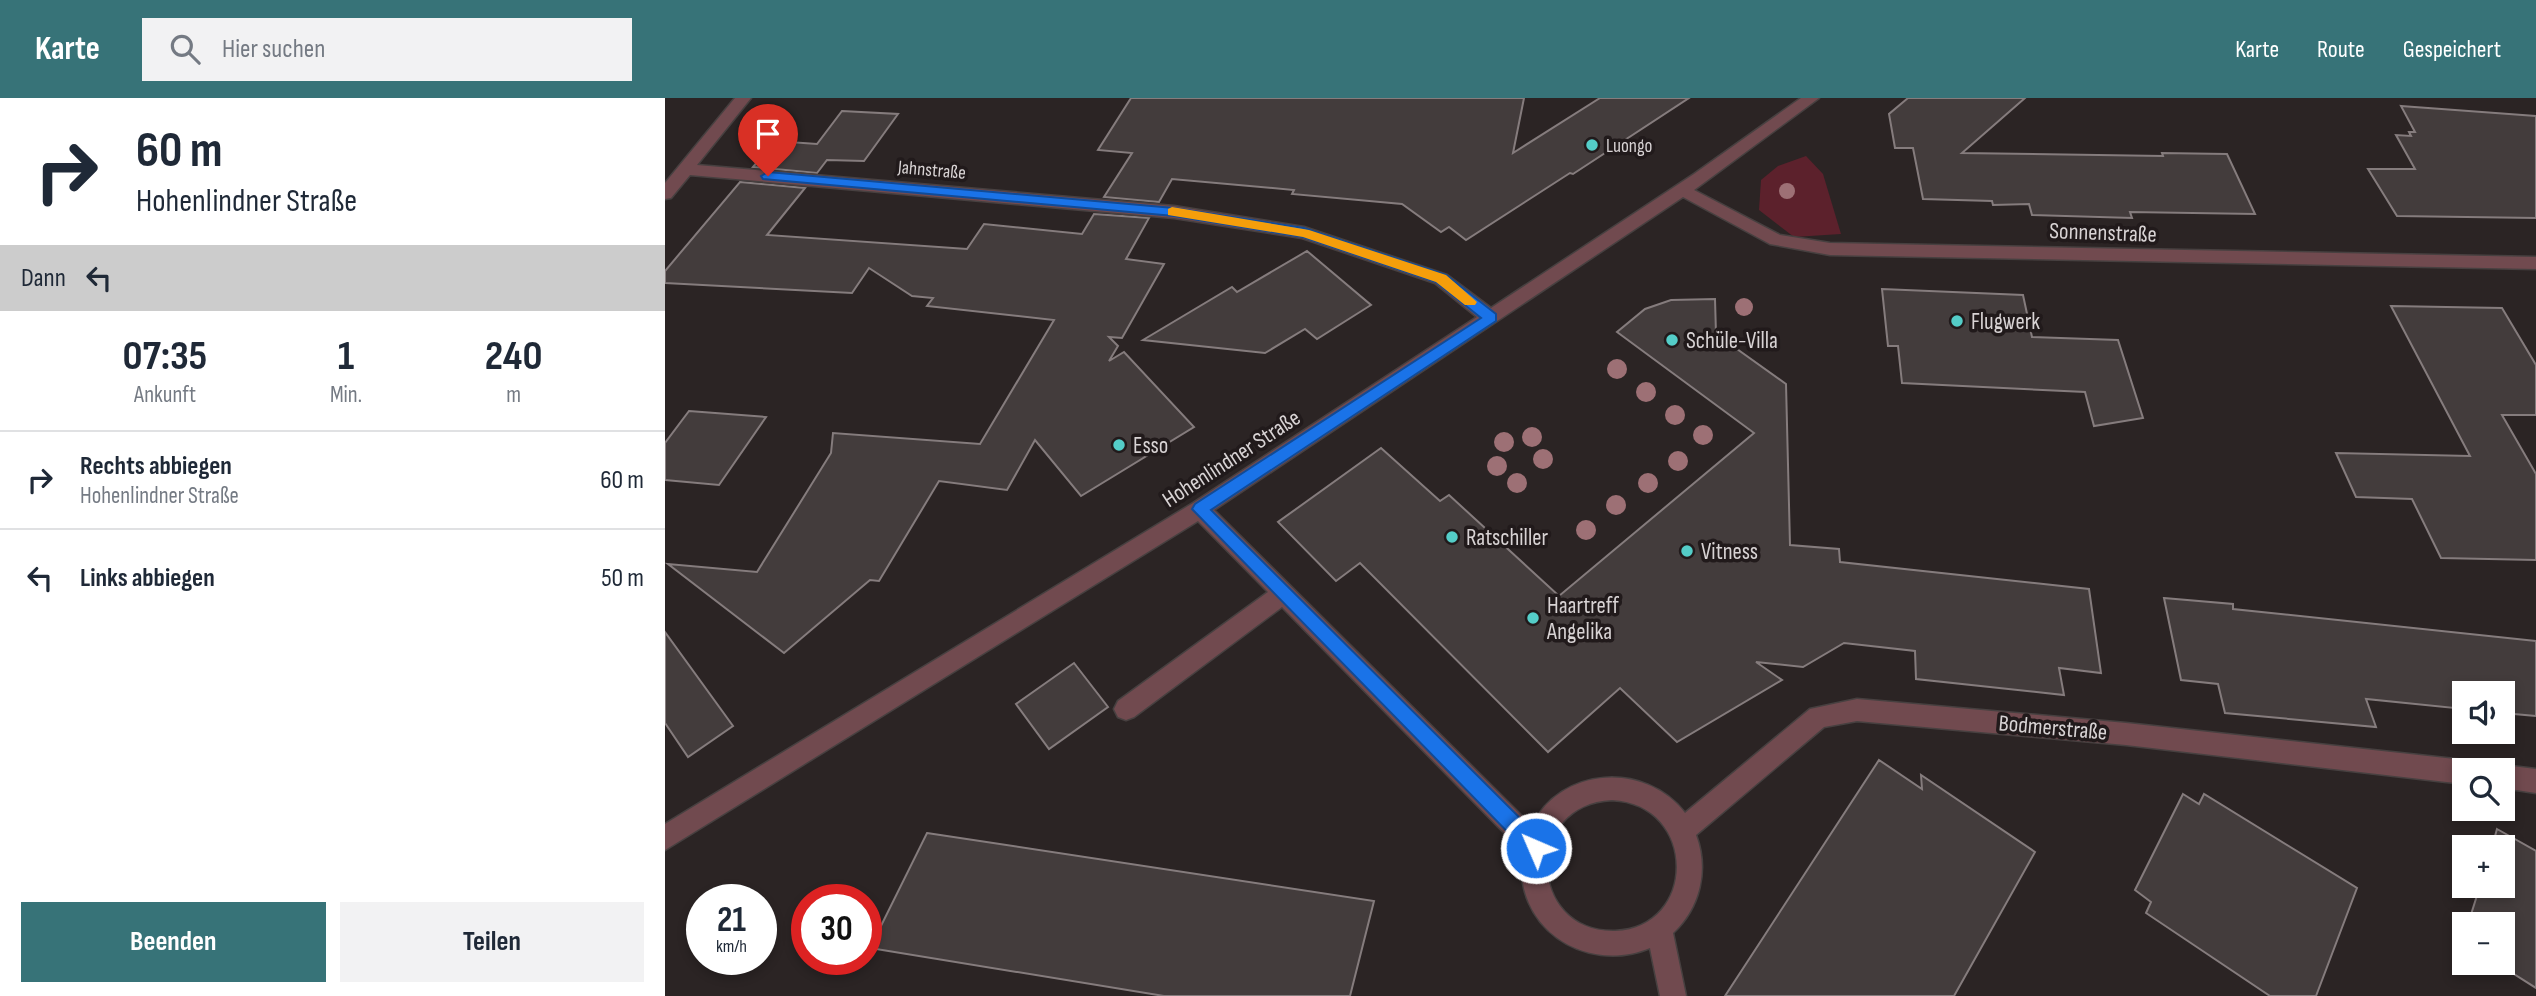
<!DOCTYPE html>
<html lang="de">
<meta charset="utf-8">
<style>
body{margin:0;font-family:"Sofia Sans Condensed",sans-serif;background:#f2f2f3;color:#1f2937;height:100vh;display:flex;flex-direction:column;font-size:26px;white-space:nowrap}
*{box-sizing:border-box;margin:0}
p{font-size:23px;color:#747a83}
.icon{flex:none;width:38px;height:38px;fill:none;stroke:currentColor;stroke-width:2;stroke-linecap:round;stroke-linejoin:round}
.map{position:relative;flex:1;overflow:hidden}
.sheet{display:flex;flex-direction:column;background:#fff;width:665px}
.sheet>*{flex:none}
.hud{background:#fff;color:#1f2937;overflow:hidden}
.tools{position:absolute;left:1787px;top:583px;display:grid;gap:14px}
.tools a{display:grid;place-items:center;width:63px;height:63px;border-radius:0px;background:#fff;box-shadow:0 4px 10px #0003;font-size:35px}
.speed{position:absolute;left:21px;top:786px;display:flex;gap:14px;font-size:35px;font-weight:700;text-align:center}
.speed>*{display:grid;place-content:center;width:91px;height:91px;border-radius:50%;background:#fff;box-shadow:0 4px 10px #0003;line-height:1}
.speed small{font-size:18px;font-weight:400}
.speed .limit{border:10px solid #d22;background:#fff;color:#111}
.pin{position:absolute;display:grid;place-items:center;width:60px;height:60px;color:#fff;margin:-72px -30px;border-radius:50% 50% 50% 0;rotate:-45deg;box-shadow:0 0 7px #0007}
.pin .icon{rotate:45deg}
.me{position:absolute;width:77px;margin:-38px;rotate:315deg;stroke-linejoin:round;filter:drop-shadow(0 0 5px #0008)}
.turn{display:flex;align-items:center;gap:24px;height:147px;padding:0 21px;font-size:32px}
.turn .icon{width:91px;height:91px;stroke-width:2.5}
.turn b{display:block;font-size:49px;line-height:60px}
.then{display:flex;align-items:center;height:66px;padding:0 21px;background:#0003;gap:14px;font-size:26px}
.eta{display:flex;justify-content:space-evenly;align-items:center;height:119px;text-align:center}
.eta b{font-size:42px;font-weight:700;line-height:49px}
.primary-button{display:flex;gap:14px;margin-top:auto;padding:14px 21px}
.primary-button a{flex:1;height:80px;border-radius:0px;background:#377378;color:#fff;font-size:28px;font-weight:700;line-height:80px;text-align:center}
.primary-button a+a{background:#f2f2f3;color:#1f2937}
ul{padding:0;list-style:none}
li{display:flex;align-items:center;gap:21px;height:98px;padding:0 21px;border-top:2px solid #e0e1e3}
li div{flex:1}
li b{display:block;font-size:26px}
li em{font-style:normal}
header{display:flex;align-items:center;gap:42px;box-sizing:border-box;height:98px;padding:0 35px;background:#377378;color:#fff}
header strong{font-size:33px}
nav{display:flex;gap:38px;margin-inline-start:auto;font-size:24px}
.search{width:490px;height:63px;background:#f2f2f3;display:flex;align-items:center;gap:18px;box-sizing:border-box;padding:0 24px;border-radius:0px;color:#747a83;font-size:26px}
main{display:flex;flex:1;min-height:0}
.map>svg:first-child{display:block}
</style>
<header>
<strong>Karte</strong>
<div class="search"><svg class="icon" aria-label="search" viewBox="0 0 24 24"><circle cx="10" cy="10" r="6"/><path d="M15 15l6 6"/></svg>Hier suchen</div>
<nav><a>Karte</a><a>Route</a><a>Gespeichert</a></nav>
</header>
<main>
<section class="sheet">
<div class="hud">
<div class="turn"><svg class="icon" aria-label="right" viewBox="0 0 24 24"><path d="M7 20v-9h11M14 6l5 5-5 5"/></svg><div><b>60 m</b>Hohenlindner Straße</div></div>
<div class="then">Dann<svg class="icon" aria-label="left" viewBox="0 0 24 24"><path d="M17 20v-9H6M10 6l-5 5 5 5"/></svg></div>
</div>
<div class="eta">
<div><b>07:35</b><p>Ankunft</p></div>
<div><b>1</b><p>Min.</p></div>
<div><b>240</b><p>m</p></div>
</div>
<ul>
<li><svg class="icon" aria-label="right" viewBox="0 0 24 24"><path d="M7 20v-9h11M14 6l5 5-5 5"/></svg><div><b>Rechts abbiegen</b><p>Hohenlindner Straße</p></div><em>60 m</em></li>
<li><svg class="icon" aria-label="left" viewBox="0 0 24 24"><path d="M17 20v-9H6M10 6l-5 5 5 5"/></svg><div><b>Links abbiegen</b></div><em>50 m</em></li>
</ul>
<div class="primary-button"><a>Beenden</a><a>Teilen</a></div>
</section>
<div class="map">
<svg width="1871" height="898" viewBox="0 0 1871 898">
<rect width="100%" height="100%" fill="#2b2424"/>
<path fill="#5c212c" d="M 1141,58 L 1158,76 L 1176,136 L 1129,139 L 1094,112 L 1096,82 L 1113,68 Z"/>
<g fill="#433c3c" stroke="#857c7d" stroke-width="2">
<path d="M 466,0 L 859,0 L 848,55 L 935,0 L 1024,0 L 908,76 L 905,75 L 801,142 L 784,129 L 776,134 L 737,106 L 627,96 L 629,92 L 507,81 L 494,104 L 439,99 L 467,55 L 433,52 Z"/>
<path d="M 1243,0 L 1360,0 L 1297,55 L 1498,58 L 1497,55 L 1562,56 L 1590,116 L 1465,114 L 1467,120 L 1367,117 L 1364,106 L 1328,107 L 1327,103 L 1258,101 L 1248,50 L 1230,50 L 1224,16 Z"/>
<path d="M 1736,8 L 1871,18 L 1871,120 L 1732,118 L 1703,71 L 1750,71 L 1731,37 L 1746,38 L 1744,34 L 1750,34 Z"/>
<path d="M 177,13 L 233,16 L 199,63 L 162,62 L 152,75 L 88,69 L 110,43 L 152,46 Z"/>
<path d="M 75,84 L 140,90 L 102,137 L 302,151 L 319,126 L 417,136 L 429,116 L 484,120 L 461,161 L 499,166 L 457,240 L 444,239 L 453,248 L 444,263 L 459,254 L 529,329 L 416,398 L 370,342 L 342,392 L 274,383 L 214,483 L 205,482 L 119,555 L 3,466 L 92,474 L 166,355 L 168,335 L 315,346 L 389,222 L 262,208 L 268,200 L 247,198 L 204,170 L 187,195 L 0,185 L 0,173 Z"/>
<path d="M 642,153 L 706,207 L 652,241 L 640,231 L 600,255 L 478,242 L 567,189 L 572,194 Z"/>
<path d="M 1217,191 L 1358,197 L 1367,239 L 1453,242 L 1478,320 L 1429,328 L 1420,294 L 1237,285 L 1233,248 L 1223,248 Z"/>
<path d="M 1050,201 L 1051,236 L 1121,286 L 1125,447 L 1174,451 L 1175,464 L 1424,491 L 1436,575 L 1394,570 L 1399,597 L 1251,581 L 1250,553 L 1179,545 L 1138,569 L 1091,564 L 1117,582 L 1012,644 L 955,590 L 883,654 L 695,465 L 671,483 L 613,424 L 716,350 L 775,403 L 784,397 L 894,498 L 1089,335 L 952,234 L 980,211 L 1006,202 Z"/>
<path d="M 1726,208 L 1837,210 L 1871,267 L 1871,317 L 1837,317 L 1871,376 L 1871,462 L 1776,460 L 1747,401 L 1691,399 L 1671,355 L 1805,358 Z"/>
<path d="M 24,313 L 101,319 L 54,387 L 0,382 L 0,345 Z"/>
<path d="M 1499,500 L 1568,506 L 1568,511 L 1871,543 L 1871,618 L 1838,615 L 1838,595 L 1799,595 L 1799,611 L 1701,601 L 1711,629 L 1560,615 L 1553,586 L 1516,582 Z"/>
<path d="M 0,534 L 68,628 L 23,659 L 0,625 Z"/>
<path d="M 409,565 L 443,609 L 384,651 L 351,606 Z"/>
<path d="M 1214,662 L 1257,691 L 1256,677 L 1370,754 L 1289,898 L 1060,898 Z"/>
<path d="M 1518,696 L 1534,706 L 1539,696 L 1692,790 L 1651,898 L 1605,898 L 1481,815 L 1486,804 L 1470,792 Z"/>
<path d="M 1832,731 L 1871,753 L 1871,890 L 1830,864 L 1838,864 L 1838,826 L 1803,826 L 1815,788 L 1838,788 L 1838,749 L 1827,749 Z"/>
<path d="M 262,735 L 709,803 L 685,898 L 499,898 L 205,850 Z"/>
</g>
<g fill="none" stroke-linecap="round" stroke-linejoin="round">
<defs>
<g id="minor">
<path d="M 70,0 L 86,0 L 32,67 L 509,108 L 639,129 L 782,177 L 826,210 L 1029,76 L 1136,0 L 1154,0 L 1029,92 L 1115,137 L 1165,145 L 1871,159 L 1871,171 L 1165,157 L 1105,146 L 1018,99 L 549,412 L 867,728 C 895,669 980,663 1020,715 L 1145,611 L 1192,601 L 1461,625 L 1799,662 L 1807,666 L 1810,672 L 1799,672 L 1799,686 L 1461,647 L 1192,623 L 1159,629 L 1031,737 C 1044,772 1035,810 1008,835 L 1021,898 L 995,898 L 985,850 C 919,877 846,828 858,754 L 617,509 L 469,619 L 461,622 L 453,619 L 449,611 L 453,603 L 603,494 L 533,423 L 0,752 L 0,726 L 528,405 L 812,219 L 770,185 L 637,140 L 509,120 L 25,77 L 6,100 L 0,101 L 0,85 ZM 947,702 C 1033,706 1033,830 950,833 C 862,835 858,706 947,702 Z"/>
<path d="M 1838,667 L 1871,671 L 1871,695 L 1838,690 L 1838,672 L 1829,672 Z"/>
</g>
</defs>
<use href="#minor" stroke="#474040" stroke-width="3"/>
<use href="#minor" fill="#714a4f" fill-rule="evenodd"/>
</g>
<g fill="#9d7075">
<circle cx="1122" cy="93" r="8"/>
<circle cx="1079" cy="209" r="9"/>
<circle cx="952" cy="271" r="10"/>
<circle cx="981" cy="294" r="10"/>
<circle cx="1010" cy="317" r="10"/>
<circle cx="1038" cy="337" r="10"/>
<circle cx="867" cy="339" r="10"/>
<circle cx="839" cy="344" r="10"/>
<circle cx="878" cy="361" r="10"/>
<circle cx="1013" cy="363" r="10"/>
<circle cx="832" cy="368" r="10"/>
<circle cx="852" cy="385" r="10"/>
<circle cx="983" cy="385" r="10"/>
<circle cx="951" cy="407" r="10"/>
<circle cx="921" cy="432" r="10"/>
</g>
<path fill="#1a73e8" stroke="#114b97" stroke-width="2" d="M 103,74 L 509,110 L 639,130 L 781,177 L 831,216 L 831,223 L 546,412 L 878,743 L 881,750 L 878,756 L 871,759 L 864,756 L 527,411 L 530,406 L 816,220 L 771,184 L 638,139 L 509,118 L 98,81 L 96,78 Z"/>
<path fill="#f59e0b" d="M 507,109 L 644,132 L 781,177 L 812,204 L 810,207 L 800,207 L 771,184 L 638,139 L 503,117 L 503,111 Z"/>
<g fill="#54cdc8" stroke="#211a1b" stroke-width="2.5">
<circle cx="927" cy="47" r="7"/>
<circle cx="1292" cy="223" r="7"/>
<circle cx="1007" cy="242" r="7"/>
<circle cx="454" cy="347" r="7"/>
<circle cx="787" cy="439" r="7"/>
<circle cx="1022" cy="453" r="7"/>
<circle cx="868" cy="520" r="7"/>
</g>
<g text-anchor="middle" stroke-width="7" stroke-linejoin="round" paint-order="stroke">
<g font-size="19" fill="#d8d3d4" stroke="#211a1b" text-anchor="start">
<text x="941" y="54">Luongo</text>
</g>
<g font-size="19" fill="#d8d3d4" stroke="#211a1b">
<text transform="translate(267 71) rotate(5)" y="7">Jahnstraße</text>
</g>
<g font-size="23" fill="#d8d3d4" stroke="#211a1b">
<text transform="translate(1438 134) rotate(2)" y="8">Sonnenstraße</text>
<text transform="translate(566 360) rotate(-33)" y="8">Hohenlindner Straße</text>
<text transform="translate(1388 629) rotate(5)" y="8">Bodmerstraße</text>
</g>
<g font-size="23" fill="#d8d3d4" stroke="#211a1b" text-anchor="start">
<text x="1306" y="231">Flugwerk</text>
<text x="1021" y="250">Schüle-Villa</text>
<text x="468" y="355">Esso</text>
<text x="801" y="447">Ratschiller</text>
<text x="1036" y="461">Vitness</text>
<text x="882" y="515">Haartreff<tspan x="882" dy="26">Angelika</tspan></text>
</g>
</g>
</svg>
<div class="tools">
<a><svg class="icon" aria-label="sound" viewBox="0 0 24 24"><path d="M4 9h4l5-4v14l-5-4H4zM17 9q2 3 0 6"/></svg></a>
<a><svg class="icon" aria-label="search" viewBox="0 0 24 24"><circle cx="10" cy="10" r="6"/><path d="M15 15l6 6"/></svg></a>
<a>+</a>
<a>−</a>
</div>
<div class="speed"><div>21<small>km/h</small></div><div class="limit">30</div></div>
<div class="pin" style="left:103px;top:78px;background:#d93025"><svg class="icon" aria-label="arrive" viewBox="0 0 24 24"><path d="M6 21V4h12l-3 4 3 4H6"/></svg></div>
<svg class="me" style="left:871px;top:750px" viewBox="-20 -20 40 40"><circle r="17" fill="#1a73e8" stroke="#fff" stroke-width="3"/><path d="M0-11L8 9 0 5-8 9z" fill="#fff"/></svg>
</div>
</main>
